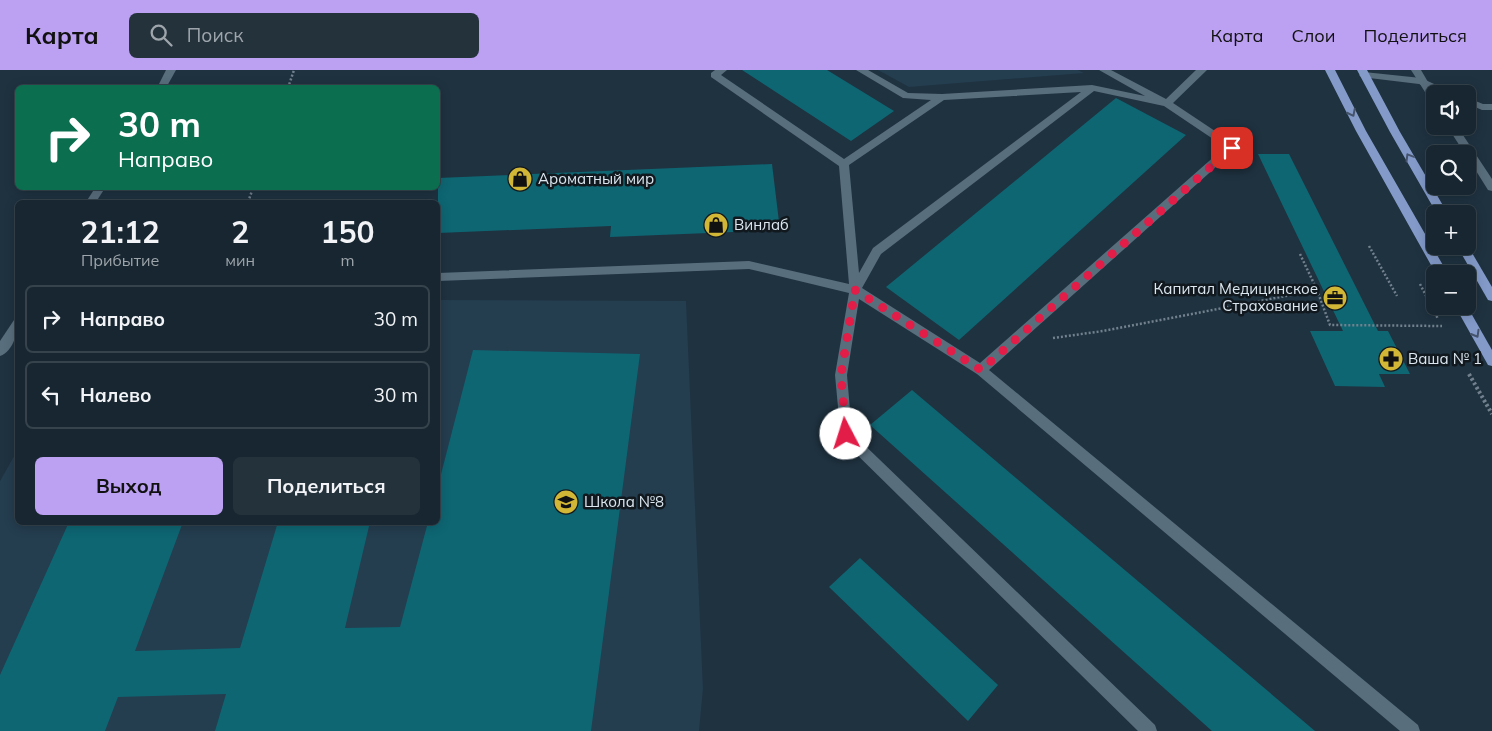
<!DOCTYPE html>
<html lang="ru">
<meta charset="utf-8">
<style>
body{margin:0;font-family:Mulish,sans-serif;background:#24323c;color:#f1f3f6;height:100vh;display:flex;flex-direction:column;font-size:19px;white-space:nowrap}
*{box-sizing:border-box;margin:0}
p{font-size:16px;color:#9ea5ab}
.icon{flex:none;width:28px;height:28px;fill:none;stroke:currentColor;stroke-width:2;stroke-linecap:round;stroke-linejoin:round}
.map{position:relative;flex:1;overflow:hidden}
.sheet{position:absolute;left:15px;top:130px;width:425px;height:325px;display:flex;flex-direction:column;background:#172630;border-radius:8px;box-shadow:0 2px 12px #0003,0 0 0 1px #36434c}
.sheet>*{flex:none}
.top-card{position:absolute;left:15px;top:15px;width:425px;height:105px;border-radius:8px;box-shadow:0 2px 12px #0003,0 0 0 1px #36434c;background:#0b6e4f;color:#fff;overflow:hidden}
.controls{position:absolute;left:1426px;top:15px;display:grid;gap:10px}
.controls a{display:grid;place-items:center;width:50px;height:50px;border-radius:8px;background:#172630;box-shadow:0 2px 12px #0003,0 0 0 1px #36434c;font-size:25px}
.pin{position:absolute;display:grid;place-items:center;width:42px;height:42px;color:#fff;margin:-21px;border-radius:10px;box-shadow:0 2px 8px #0006}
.me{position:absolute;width:55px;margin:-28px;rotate:355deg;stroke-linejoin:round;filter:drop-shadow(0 0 4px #0008)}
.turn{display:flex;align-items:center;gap:18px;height:105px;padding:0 20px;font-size:22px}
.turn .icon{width:65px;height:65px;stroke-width:2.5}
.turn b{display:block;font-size:35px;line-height:42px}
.eta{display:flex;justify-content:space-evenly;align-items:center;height:85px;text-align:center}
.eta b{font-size:30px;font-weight:700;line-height:35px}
.action{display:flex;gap:10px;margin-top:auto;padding:10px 20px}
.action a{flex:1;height:58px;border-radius:8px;background:#bca0f2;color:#111;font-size:20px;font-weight:700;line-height:58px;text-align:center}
.action a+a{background:#24323c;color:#f1f3f6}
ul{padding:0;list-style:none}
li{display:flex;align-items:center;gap:15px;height:68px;margin:0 10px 8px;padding:0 10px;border:2px solid #36434c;border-radius:8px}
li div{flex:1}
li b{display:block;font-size:19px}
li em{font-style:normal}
header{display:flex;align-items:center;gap:30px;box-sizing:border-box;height:70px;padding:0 25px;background:#bca0f2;color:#111}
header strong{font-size:24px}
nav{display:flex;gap:28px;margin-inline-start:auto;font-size:18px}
.search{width:350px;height:45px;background:#24323c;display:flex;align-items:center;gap:12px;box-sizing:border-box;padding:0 18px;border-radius:8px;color:#9ea5ab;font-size:19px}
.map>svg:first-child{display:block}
</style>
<header>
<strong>Карта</strong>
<div class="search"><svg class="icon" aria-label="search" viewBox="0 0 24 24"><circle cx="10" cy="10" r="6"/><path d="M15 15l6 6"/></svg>Поиск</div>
<nav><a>Карта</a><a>Слои</a><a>Поделиться</a></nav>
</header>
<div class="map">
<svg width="1492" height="661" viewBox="0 0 1492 661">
<rect width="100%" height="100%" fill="#1f3240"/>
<g fill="#243d4f">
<path d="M 878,0 L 1078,0 L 1084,3 L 909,17 Z"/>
<path d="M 438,230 L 686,231 L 703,619 L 699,661 L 0,661 L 0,411 L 17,381 L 18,452 L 438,452 Z"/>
</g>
<g fill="#0e6673">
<path d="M 742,0 L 827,0 L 894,41 L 851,71 Z"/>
<path d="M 1116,28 L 1186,65 L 959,270 L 886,217 Z"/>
<path d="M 1258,84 L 1289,84 L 1378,261 L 1388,261 L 1410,304 L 1379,304 L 1385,317 L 1335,316 L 1310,261 L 1343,261 Z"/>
<path d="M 772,94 L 780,160 L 610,167 L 611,156 L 438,163 L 438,108 Z"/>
<path d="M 473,280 L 640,284 L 591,661 L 215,661 L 226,624 L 118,627 L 105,661 L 0,661 L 0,605 L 69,452 L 183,452 L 135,581 L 240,578 L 278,452 L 370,452 L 345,558 L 400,557 L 428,452 L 438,452 L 438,416 Z"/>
<path d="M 912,320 L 1315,661 L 1212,661 L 870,355 Z"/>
<path d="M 860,488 L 998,615 L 968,651 L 829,517 Z"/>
</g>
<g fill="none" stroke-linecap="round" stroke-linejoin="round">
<g stroke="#72818d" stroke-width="2.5" stroke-dasharray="2 2" stroke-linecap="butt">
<path d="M 288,18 L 294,0"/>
<path d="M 248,132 L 253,118"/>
<path d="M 1369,176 L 1397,226"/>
<path d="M 1300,184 L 1317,220"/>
<path d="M 1420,214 L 1438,249"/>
<path d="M 1053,268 L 1103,261 L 1317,220 L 1330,255 L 1442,256"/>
</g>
<path stroke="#72818d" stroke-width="4" stroke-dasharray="2.5 2.5" stroke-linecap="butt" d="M 1469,304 L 1492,344"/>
<g fill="#596e7d" fill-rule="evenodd">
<path d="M 166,0 L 176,0 L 166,18 L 157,18 Z"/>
<path d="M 715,0 L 727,0 L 721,5 L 844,89 L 931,30 L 903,28 L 856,0 L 868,0 L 908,23 L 942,24 L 1092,15 L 1145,26 L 1099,0 L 1111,0 L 1166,29 L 1196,0 L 1207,0 L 1173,33 L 1236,75 L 1236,79 L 989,300 L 1418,655 L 1420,661 L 1400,661 L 977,304 L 859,229 L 847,305 L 852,363 L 1155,655 L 1157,661 L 1138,661 L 841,369 L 835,305 L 849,223 L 749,199 L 438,211 L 438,203 L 749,191 L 849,214 L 839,96 L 711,7 L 711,3 ZM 1094,21 L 1164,36 L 1225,77 L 980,293 L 862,218 L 881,184 ZM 1081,22 L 873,178 L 859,203 L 849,95 L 944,30 Z"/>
<path d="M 1364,2 L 1421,8 L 1456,24 L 1442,24 L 1419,14 L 1361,7 L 1359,5 Z"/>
<path d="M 1468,28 L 1483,34 L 1492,34 L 1492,40 L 1482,40 L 1468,34 Z"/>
<path d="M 95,118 L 105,118 L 96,132 L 86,132 Z"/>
<path d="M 18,248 C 18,261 14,281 0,286 L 0,271 L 14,250 Z"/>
</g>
<g fill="#596e7d" fill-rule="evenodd">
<path d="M 1411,0 L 1421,0 L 1435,24 L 1435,34 L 1432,33 Z"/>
<path d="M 1447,56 L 1457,56 L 1492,109 L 1492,121 L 1488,120 L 1468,88 L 1468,84 L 1465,84 Z"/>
</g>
<g fill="#849bca" fill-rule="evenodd">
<path d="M 1325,0 L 1335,0 L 1366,61 L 1448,204 L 1436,204 L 1356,61 Z"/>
<path d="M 1357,0 L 1367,0 L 1400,62 L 1448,144 L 1437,144 L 1390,62 Z"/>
<path d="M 1457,176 L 1468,176 L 1492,217 L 1492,231 L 1488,230 Z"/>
<path d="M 1455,236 L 1467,236 L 1492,280 L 1492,296 L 1488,295 Z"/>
</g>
</g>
<defs><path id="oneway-chevron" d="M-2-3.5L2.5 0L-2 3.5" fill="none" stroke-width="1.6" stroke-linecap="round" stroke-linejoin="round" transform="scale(1.25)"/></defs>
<g stroke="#45546c">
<use href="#oneway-chevron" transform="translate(1352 43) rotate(63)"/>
<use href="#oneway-chevron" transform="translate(1409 87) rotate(-121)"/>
<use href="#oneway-chevron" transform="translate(1476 264) rotate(60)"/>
</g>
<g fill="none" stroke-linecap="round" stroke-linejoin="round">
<path stroke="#e11d48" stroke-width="9" stroke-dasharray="0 16.2" d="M 846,364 L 841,305 L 855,220 L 981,300 L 1232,78"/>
</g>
<defs>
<symbol id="shop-disc" viewBox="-11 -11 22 22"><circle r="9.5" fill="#d2b736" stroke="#11191f"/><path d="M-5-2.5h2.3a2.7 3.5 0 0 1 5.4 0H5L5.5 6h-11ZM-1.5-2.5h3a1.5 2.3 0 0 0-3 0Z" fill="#111"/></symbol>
<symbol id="office-disc" viewBox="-11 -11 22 22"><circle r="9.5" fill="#d2b736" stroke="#11191f"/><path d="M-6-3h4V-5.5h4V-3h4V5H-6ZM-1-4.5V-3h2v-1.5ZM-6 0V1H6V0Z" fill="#111"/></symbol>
<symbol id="pharmacy-disc" viewBox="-11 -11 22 22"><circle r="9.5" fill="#d2b736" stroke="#11191f"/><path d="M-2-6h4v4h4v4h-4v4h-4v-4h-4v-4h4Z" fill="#111"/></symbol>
<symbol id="school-disc" viewBox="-11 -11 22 22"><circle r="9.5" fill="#d2b736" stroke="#11191f"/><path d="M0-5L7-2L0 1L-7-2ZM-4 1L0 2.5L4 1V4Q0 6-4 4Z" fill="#111"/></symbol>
</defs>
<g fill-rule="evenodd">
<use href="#shop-disc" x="506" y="95" width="28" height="28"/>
<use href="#shop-disc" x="702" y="141" width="28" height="28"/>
<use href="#office-disc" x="1321" y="214" width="28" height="28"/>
<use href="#pharmacy-disc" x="1377" y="275" width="28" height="28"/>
<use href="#school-disc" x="552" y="418" width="28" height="28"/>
</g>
<g text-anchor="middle" stroke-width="5" stroke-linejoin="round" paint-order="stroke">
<g font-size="15" fill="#dce7f0" stroke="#11191f" text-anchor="start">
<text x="538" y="114">Ароматный мир</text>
<text x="734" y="160">Винлаб</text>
<text x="1318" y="224" text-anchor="end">Капитал Медицинское<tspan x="1318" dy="17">Страхование</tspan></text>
<text x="1408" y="294">Ваша № 1</text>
<text x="584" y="437">Школа №8</text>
</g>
</g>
</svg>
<div class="controls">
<a><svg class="icon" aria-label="sound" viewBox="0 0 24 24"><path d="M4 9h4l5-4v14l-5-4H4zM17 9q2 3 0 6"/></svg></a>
<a><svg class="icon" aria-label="search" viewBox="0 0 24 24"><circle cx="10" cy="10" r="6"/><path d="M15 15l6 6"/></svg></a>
<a>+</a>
<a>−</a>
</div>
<div class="pin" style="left:1232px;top:78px;background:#d93025"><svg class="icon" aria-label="arrive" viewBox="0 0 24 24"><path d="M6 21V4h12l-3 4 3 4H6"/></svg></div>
<svg class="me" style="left:846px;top:364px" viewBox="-20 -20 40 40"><circle r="19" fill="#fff"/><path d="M0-13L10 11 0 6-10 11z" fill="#e11d48"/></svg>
<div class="top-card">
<div class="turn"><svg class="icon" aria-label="right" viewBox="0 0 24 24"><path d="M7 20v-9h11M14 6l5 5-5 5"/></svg><div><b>30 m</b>Направо</div></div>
</div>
<section class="sheet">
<div class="eta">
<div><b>21:12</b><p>Прибытие</p></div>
<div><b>2</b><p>мин</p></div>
<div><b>150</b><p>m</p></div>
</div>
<ul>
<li><svg class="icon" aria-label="right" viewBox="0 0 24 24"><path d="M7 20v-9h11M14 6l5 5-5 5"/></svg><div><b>Направо</b></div><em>30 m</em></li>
<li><svg class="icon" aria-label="left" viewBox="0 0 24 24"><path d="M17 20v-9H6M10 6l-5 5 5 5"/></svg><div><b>Налево</b></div><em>30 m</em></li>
</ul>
<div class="action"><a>Выход</a><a>Поделиться</a></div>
</section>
</div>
